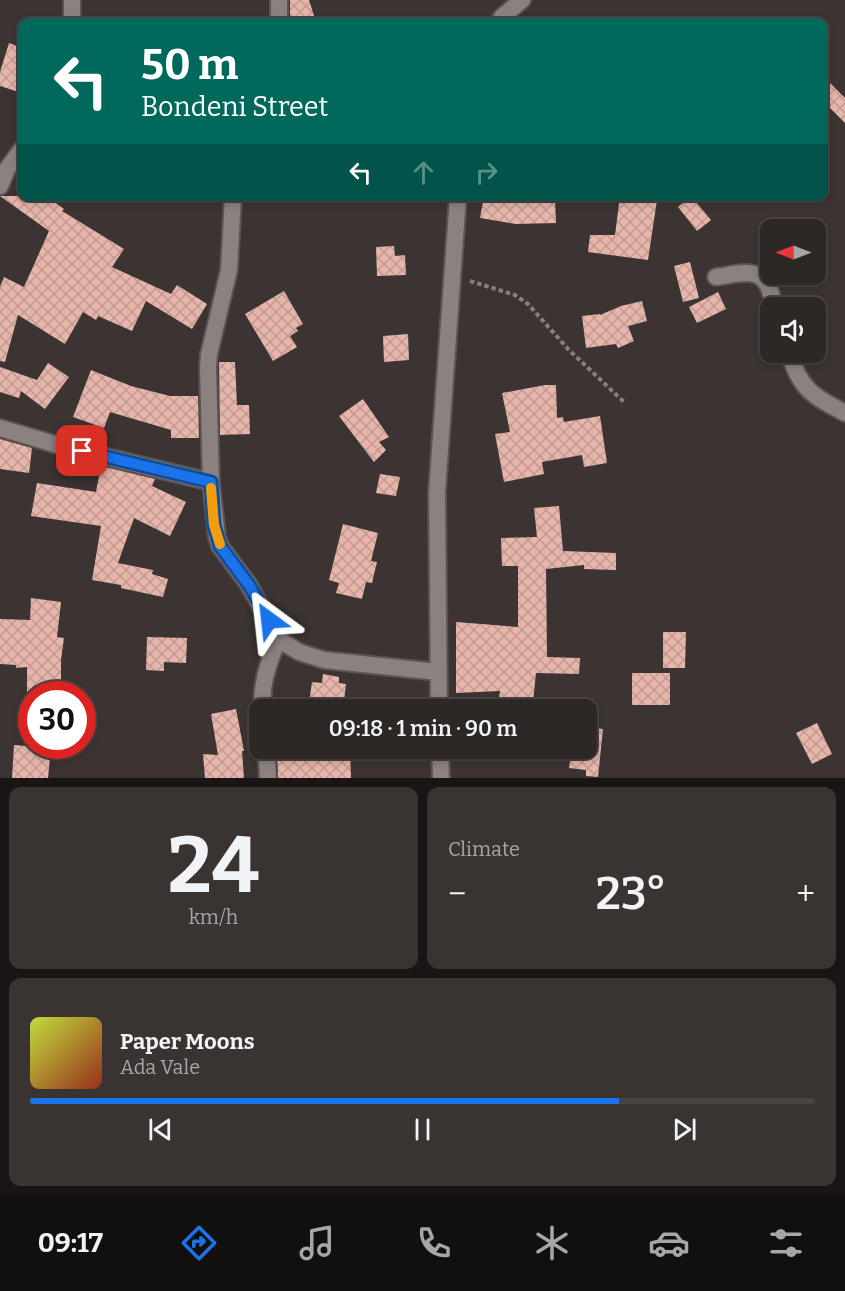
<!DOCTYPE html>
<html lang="en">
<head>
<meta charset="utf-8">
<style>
  :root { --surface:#2d2726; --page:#393332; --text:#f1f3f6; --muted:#a7a5a7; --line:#484443; --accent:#1a73e8 }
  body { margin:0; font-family:Bitter,serif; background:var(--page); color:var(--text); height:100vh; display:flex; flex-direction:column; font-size:22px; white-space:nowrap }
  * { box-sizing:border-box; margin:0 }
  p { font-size:20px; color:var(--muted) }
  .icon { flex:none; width:33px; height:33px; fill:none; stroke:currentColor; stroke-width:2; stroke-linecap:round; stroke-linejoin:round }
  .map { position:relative; height:778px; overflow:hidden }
  .panel { display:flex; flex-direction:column; gap:9px; padding:9px; background:#191515; flex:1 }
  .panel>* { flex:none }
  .top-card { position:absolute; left:18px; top:18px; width:810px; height:183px; border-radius:12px; box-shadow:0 3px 9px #0003,0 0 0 2px var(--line); background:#00695c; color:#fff; overflow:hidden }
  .needle { width:39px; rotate:270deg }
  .buttons { position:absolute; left:760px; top:219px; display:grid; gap:12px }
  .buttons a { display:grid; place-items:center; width:66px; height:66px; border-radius:12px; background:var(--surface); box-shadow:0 3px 9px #0003,0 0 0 2px var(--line); font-size:30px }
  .speed { position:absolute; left:18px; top:681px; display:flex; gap:12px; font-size:30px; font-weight:700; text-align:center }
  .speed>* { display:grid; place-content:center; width:78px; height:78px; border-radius:50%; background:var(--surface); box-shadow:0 3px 9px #0003,0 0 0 2px var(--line); line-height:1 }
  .speed .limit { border:9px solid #d22; background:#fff; color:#111 }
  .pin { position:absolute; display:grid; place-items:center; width:51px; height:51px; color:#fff; margin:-26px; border-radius:12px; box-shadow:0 3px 9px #0006 }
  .me { position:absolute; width:66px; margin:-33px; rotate:330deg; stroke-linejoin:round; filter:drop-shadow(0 0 4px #0008) }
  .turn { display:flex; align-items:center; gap:21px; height:126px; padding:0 24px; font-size:27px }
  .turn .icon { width:78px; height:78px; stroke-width:2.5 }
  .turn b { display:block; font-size:42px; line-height:51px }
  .lanes { display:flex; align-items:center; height:57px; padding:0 24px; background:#0003; justify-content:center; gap:30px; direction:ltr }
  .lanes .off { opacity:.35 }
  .big { font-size:45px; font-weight:600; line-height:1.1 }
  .panel .tile { flex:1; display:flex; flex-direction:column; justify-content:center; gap:9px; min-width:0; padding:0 21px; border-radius:12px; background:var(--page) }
  .panel .dial { align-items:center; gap:0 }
  .dial b { font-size:78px; line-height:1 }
  .song { display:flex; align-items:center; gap:18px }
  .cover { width:72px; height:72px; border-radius:9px; background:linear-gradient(135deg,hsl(70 70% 55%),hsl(10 70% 35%)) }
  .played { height:6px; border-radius:3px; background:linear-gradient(90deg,var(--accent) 75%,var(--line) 75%) }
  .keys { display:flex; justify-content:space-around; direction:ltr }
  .heat { display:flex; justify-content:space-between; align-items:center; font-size:33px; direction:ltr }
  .panel .tiles { flex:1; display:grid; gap:9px; grid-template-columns:1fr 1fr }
  .tile:last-child { grid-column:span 2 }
  .trip { position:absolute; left:249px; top:699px; width:348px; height:60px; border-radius:12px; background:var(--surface); box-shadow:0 3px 9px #0003,0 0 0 2px var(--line); font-weight:600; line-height:60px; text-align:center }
  .dock { display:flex; height:96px; justify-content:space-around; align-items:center; background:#12100f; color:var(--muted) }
  .dock .icon { width:42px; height:42px }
  .dock .on { color:var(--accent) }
  .dock b { font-size:27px; color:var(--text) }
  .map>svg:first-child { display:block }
  .building { fill:url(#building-cross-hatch) }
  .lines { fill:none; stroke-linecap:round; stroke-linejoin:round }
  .street-casing { stroke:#5a5351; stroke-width:20 }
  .path { stroke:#867f7e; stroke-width:4; stroke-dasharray:4.5 3; stroke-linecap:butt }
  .street { stroke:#8a8180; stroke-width:16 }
  .route-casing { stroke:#114b97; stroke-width:15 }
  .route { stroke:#1a73e8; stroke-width:10 }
  .slow { stroke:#f59e0b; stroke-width:10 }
</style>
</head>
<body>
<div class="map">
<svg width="845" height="778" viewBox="0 0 845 778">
  <defs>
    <pattern id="building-cross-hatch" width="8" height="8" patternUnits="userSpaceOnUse" patternTransform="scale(1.5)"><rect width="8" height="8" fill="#e8b5ab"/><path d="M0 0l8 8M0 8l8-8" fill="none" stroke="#c09a92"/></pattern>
  </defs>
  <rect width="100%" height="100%" fill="#3c3433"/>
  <!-- building -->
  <path class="building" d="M290 0H309L316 22H292L290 14Z
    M9 43 22 48V93L0 86V72Z
    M824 77 845 98V123L824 102Z
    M0 196H46L64 209 62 211 124 249 112 267 171 294 177 285 207 304 192 329 146 301 132 331 98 316 96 320 83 312 65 344 18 315 5 362 0 361V287L4 277 24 287 49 231Z
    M484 196H519L518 200 555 199 556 223 516 224 480 218Z
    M620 196 657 200 648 260 588 252 590 235H615Z
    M691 196 711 220 697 231 678 207Z
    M394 246 395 256 405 255 406 275 377 276 376 247Z
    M690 262 699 298 683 302 674 266Z
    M284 291 303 324 296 328 298 331 290 336 297 347 273 361 245 314Z
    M718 292 726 309 697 323 689 307Z
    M642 301 647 321 628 326 634 341 618 348 616 344 586 348 582 316 600 314V315L621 306Z
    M408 334 409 360 384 362 383 336Z
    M219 362H235L237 405H249L250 434 220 435Z
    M48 363 69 377 45 409 21 391 19 398 0 392V367L37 380Z
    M91 370 131 386 170 396H198L199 438H171V430L110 412 104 428 73 417Z
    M545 385H556L557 418 563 417 564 422 600 416 607 463 584 467 582 455 542 462 544 474 504 482 495 434 510 432 502 393Z
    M363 399 389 437 379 442 386 450 374 462 339 416Z
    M0 439 32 448 29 473 0 469Z
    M101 466 155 479 152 486 186 502 170 536 134 518 118 563 153 570 152 574 168 579 163 597 121 588V585L92 580 101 526 31 516 37 483 96 492Z
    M380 474 400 477 396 496 376 493Z
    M559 506 563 551 616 553V570L584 569V565L546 569 547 657 580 658 579 674 536 673 533 702 499 698 500 691 456 693V622L518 627V566H502L501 538 537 537 534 508Z
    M343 524 378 533 371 561 377 562 372 583 366 582 362 599 336 593 339 583 329 580Z
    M31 598 61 602 57 637 64 638 61 660V694H27V667L16 668V665L0 664V619L30 620Z
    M663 632H686L685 668H663Z
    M147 637 187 638 186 663 164 662V671L146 670Z
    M632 673H670V705H632Z
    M323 674 339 677V683L346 684 343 710H308L312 682 322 683Z
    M236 709 244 751H242L244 778H205L203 754 218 755 211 714Z
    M817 723 832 754 812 764 796 733Z
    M586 727 603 729 598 777 586 776V770L569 768 572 748H586Z
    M14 745 51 748 48 778H12Z
    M277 748H350L351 778H278Z"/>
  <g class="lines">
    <defs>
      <path id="street" d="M72 0V22
        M279 0V22
        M499 22 502 17 522 0
        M0 186 7 169 22 149
        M233 196 229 270 209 354 208 368 211 482 217 537 220 546 249 585 278 639 299 652 324 660 438 672
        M716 277C733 275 757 266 767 284 771 290 772 300 775 308
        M789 352C800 390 813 396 845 413
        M0 428 61 446 211 482
        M263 710C260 683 269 663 278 639
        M439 710 437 492 458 196
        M266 748 268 778
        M440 748 441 778"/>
    </defs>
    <!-- street casing -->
    <use href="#street" class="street-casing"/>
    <!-- path -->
    <path class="path" d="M470 281 515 295 528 304 569 350 624 402"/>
    <!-- street -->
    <use href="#street" class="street"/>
  </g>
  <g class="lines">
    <defs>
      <path id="route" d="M82 451 211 482 214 525 220 546 249 585 269 620"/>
    </defs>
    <!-- route casing -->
    <use href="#route" class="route-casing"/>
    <!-- route -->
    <use href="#route" class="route"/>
    <!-- slow -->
    <path class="slow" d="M211 488 214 525 220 544"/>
  </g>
</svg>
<div class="buttons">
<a><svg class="needle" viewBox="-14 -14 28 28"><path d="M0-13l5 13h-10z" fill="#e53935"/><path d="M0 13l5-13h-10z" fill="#a7a5a7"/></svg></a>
<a><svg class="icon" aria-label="sound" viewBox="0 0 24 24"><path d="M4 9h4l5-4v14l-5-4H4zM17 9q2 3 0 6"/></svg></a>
</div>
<div class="speed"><div class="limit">30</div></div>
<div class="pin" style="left:82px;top:451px;background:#d93025"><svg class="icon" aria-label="arrive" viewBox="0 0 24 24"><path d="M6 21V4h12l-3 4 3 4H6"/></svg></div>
<svg class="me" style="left:269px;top:620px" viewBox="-20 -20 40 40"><path d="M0-17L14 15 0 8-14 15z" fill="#1a73e8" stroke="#fff" stroke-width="4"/></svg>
<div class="trip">09:18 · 1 min · 90 m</div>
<div class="top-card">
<div class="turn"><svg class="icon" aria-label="left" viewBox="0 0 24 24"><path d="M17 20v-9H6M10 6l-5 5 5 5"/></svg><div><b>50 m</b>Bondeni Street</div></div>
<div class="lanes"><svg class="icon" aria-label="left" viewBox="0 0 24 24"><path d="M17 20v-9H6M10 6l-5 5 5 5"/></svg><svg class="icon off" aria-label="ahead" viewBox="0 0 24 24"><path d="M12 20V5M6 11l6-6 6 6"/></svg><svg class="icon off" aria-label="right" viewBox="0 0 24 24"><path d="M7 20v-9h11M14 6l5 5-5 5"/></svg></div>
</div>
</div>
<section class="panel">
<div class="tiles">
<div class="tile dial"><b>24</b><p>km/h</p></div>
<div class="tile"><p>Climate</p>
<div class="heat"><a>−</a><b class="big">23°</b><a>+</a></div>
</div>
<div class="tile">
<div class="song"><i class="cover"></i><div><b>Paper Moons</b><p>Ada Vale</p></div></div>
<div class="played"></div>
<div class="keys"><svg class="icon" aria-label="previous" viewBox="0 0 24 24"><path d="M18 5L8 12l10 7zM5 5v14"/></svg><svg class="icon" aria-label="pause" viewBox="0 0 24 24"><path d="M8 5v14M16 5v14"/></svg><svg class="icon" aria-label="next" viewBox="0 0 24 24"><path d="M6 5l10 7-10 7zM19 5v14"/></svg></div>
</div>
</div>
</section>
<nav class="dock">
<b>09:17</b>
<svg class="icon on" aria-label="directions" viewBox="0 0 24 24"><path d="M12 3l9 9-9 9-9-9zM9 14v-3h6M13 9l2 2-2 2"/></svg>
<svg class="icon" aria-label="music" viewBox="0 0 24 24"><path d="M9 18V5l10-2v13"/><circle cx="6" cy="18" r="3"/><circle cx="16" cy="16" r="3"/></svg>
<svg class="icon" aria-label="phone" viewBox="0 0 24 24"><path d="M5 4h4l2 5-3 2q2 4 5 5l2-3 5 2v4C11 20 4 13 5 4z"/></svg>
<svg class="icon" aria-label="climate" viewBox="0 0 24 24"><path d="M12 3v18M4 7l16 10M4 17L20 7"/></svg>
<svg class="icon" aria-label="car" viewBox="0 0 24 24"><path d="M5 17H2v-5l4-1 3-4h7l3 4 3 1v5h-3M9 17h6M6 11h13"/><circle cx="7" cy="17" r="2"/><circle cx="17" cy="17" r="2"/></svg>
<svg class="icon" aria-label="filters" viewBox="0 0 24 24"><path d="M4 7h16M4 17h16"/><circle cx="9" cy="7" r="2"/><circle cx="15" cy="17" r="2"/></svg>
</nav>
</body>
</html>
